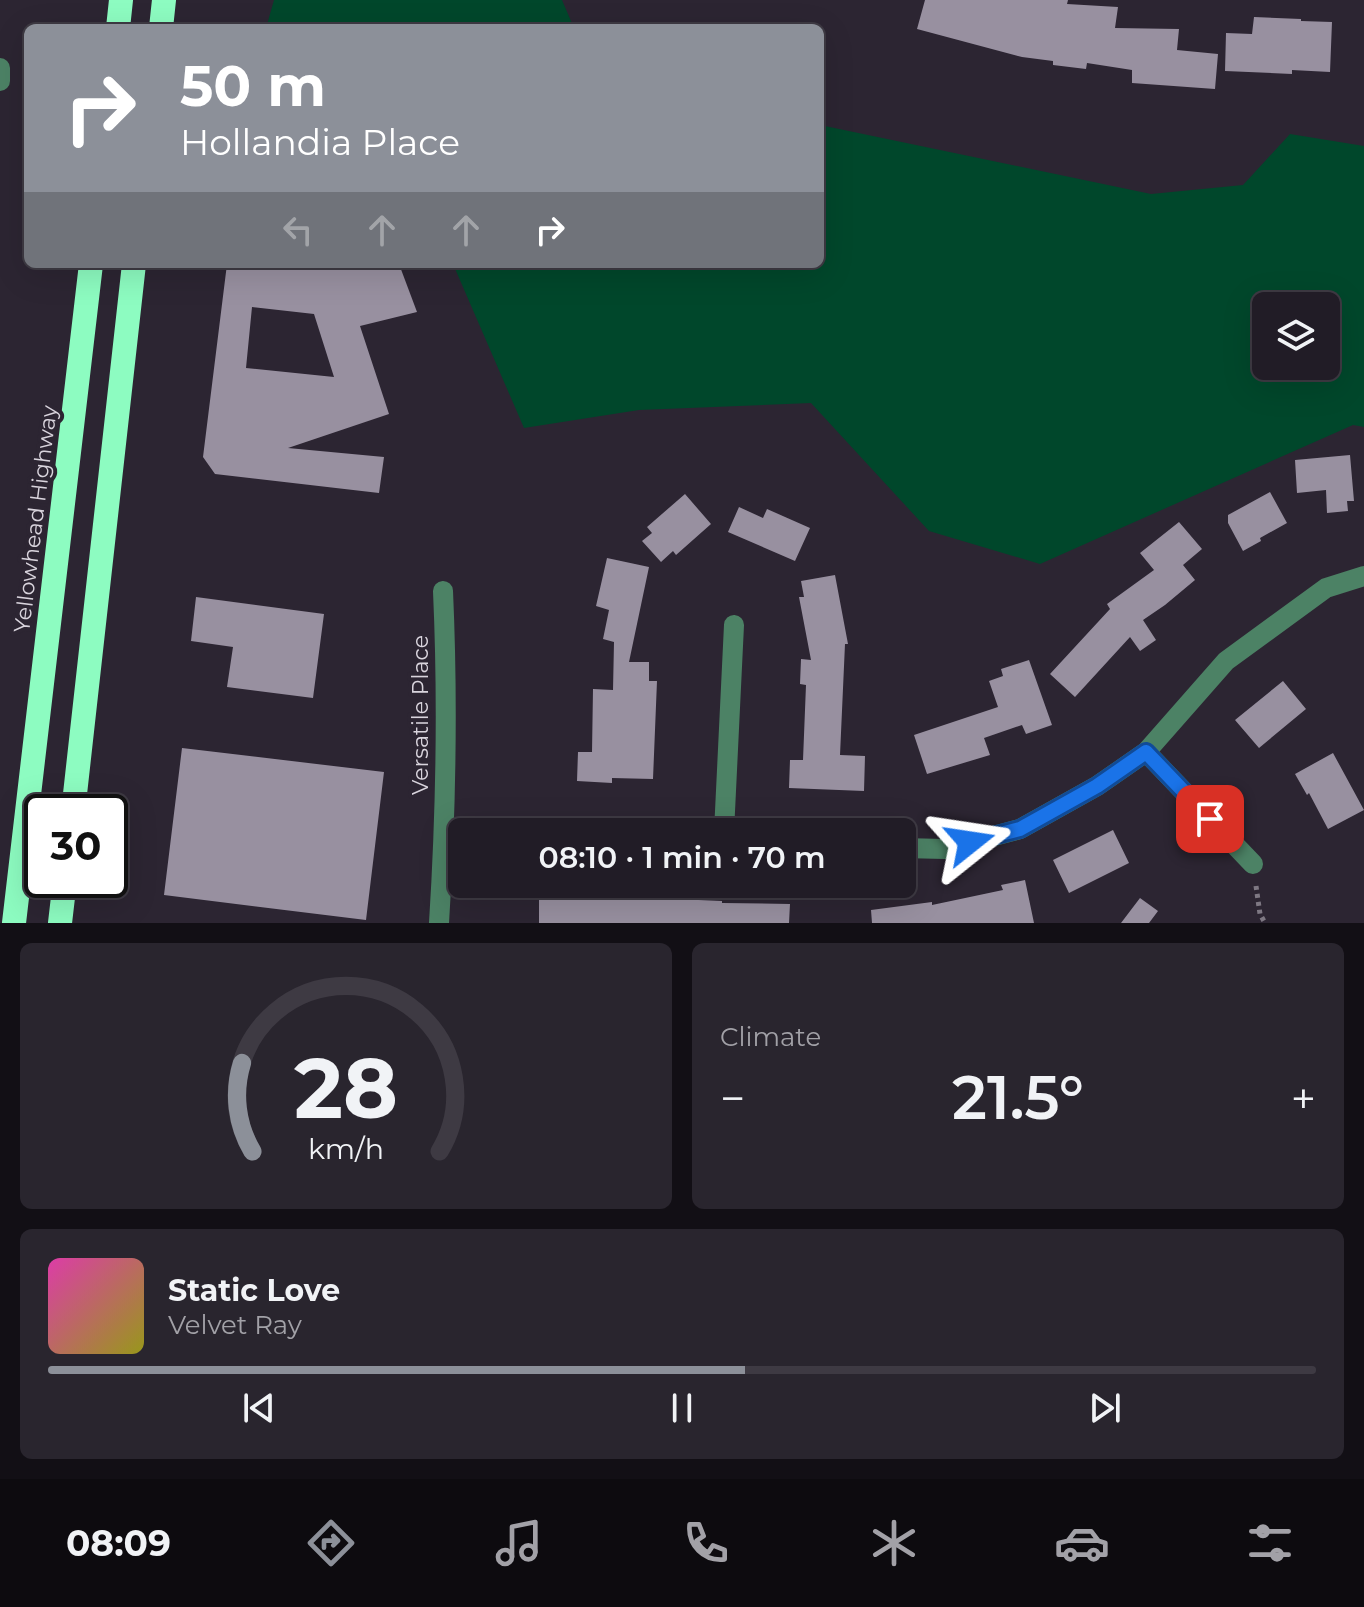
<!DOCTYPE html>
<html lang="en">
<head>
<meta charset="utf-8">
<style>
  :root { --surface:#211c26; --page:#29252e; --text:#f1f3f6; --muted:#a2a1a7; --line:#3e3a43; --accent:#8c9099 }
  body { margin:0; font-family:Montserrat,sans-serif; background:var(--page); color:var(--text); height:100vh; display:flex; flex-direction:column; font-size:30px; white-space:nowrap }
  * { box-sizing:border-box; margin:0 }
  p { font-size:26px; color:var(--muted) }
  .icon { flex:none; width:44px; height:44px; fill:none; stroke:currentColor; stroke-width:2; stroke-linecap:round; stroke-linejoin:round }
  .map { position:relative; height:923px; overflow:hidden }
  .details { display:flex; flex-direction:column; gap:20px; padding:20px; background:#120f15; flex:1 }
  .details>* { flex:none }
  .banner { position:absolute; left:24px; top:24px; width:800px; height:244px; border-radius:12px; box-shadow:0 8px 32px #0002,0 0 0 2px var(--line); background:#8c9099; color:#fff; overflow:hidden }
  .buttons { position:absolute; left:1252px; top:292px; display:grid; gap:16px }
  .buttons a { display:grid; place-items:center; width:88px; height:88px; border-radius:12px; background:var(--surface); box-shadow:0 8px 32px #0002,0 0 0 2px var(--line); font-size:40px }
  .speed { position:absolute; left:24px; top:794px; display:flex; gap:16px; font-size:40px; font-weight:700; text-align:center }
  .speed>* { display:grid; place-content:center; width:104px; height:104px; border-radius:50%; background:var(--surface); box-shadow:0 8px 32px #0002,0 0 0 2px var(--line); line-height:1 }
  .speed .limit { border:4px solid #111; border-radius:12px; background:#fff; color:#111 }
  .pin { position:absolute; display:grid; place-items:center; width:68px; height:68px; color:#fff; margin:-34px; border-radius:16px; box-shadow:0 4px 12px #0006 }
  .me { position:absolute; width:88px; margin:-44px; rotate:75deg; stroke-linejoin:round; filter:drop-shadow(0 0 6px #0008) }
  .turn { display:flex; align-items:center; gap:28px; height:168px; padding:0 24px; font-size:36px }
  .turn .icon { width:104px; height:104px; stroke-width:2.5 }
  .turn b { display:block; font-size:56px; line-height:68px }
  .lanes { display:flex; align-items:center; height:76px; padding:0 24px; background:#0003; justify-content:center; gap:40px; direction:ltr }
  .lanes .off { opacity:.35 }
  .big { font-size:60px; font-weight:600; line-height:1.1 }
  .details .card { flex:1; display:flex; flex-direction:column; justify-content:center; gap:12px; min-width:0; padding:0 28px; border-radius:12px; background:var(--page) }
  .details .dial { align-items:center; gap:0 }
  .dial svg { height:208px; overflow:visible; fill:none; stroke:var(--line); stroke-width:7; stroke-linecap:round; text-anchor:middle }
  .dial text { fill:var(--text); stroke:none }
  .song { display:flex; align-items:center; gap:24px }
  .cover { width:96px; height:96px; border-radius:12px; background:linear-gradient(135deg,hsl(320 70% 55%),hsl(60 70% 35%)) }
  .played { height:8px; border-radius:4px; background:linear-gradient(90deg,var(--accent) 55%,var(--line) 55%) }
  .keys { display:flex; justify-content:space-around; direction:ltr }
  .heat { display:flex; justify-content:space-between; align-items:center; font-size:44px; direction:ltr }
  .details .tiles { flex:1; display:grid; gap:20px; grid-template-columns:1fr 1fr }
  .card:last-child { grid-column:span 2 }
  .trip { position:absolute; left:448px; top:818px; width:468px; height:80px; border-radius:12px; background:var(--surface); box-shadow:0 8px 32px #0002,0 0 0 2px var(--line); font-weight:600; line-height:80px; text-align:center }
  .menu { display:flex; height:128px; justify-content:space-around; align-items:center; background:#0d0b0f; color:var(--muted) }
  .menu .icon { width:56px; height:56px }
  .menu .selected { color:var(--accent) }
  .menu b { font-size:36px; color:var(--text) }
  .map>svg:first-child { display:block }
  .green { fill:#00472b; fill-rule:evenodd }
  .building { fill:#9890a0; fill-rule:evenodd }
  .lines { fill:none; stroke-linecap:round; stroke-linejoin:round }
  .path { stroke:#7e7883; stroke-width:5; stroke-dasharray:4 4; stroke-linecap:butt }
  .minor { stroke:#4c8265; stroke-width:20 }
  .highway { stroke:#8dfcc1; stroke-width:24 }
  .route-casing { stroke:#114b97; stroke-width:20 }
  .route { stroke:#1a73e8; stroke-width:14 }
  .labels { text-anchor:middle; stroke-width:8; stroke-linejoin:round; paint-order:stroke }
  .street-label { font-size:22px; fill:#d9d4dd; stroke:#2c2532 }
</style>
</head>
<body>
<div class="map">
<svg width="1364" height="923" viewBox="0 0 1364 923">
  <rect width="100%" height="100%" fill="#2c2532"/>
  <!-- green -->
  <path class="green" d="M274 0H562L574 28H266Z
    M820 125 1151 194 1243 185 1290 134 1364 146V427L1353 425 1040 564 929 531 811 403 639 410 524 428 453 264H820ZM1266 306H1326V366H1266Z"/>
  <!-- building -->
  <path class="building" d="M925 0H1068L1067 4 1118 7 1115 28 1179 29 1177 50 1218 54 1215 89 1132 83V70L1087 63 1086 69 1053 65V61L1022 57 917 29Z
    M1254 17 1301 19V21L1332 22 1330 72 1292 70V74L1225 71 1226 33 1252 34Z
    M227 264H328L367 268 366 264H399L417 312 360 326 389 414 288 448 384 457 379 493 215 474 203 457ZM252 307 314 314 334 377 246 368Z
    M1350 455 1354 501H1347L1348 511 1327 513 1326 490 1297 493 1295 460Z
    M1270 492 1287 523 1260 538 1261 541 1243 551 1228 523V515Z
    M685 494 711 524 676 555 673 551 661 562 642 541 652 533 647 527Z
    M739 507 763 518 767 509 810 528 795 561 728 532Z
    M1179 522 1202 549 1183 565 1195 580 1165 605 1143 620 1156 640 1140 651 1130 637 1075 697 1050 674 1110 609 1107 604 1154 570 1140 553Z
    M607 558 649 567 629 662H649V681H657L653 779 612 778V783L577 781 578 752H592L593 689 613 690 614 642 603 639 609 610 596 606Z
    M835 575 848 644H845L840 755 865 756 864 791 789 788 790 760H803L806 685 800 684 801 659 811 660 799 597H804L801 581Z
    M196 597 324 614 313 698 227 687 233 647 191 641Z
    M1029 660 1052 725 1026 734 1022 725 984 738 990 755 927 774 914 735 998 707 989 681 1003 676 1001 669Z
    M1283 681 1306 709 1259 748 1235 720Z
    M182 748 384 772 366 920 164 895Z
    M1333 753 1364 810 1328 829 1309 793 1307 795 1295 774Z
    M1113 830 1129 863 1069 893 1053 860Z
    M1025 880 1034 923H872L871 910 932 902V905L1003 890 1001 885Z
    M539 897 675 899 722 901V903L790 904 789 923H539Z
    M1140 898 1158 911 1149 923H1121Z"/>
  <g class="lines">
    <!-- path -->
    <path class="path" d="M1256 886 1260 914 1265 923"/>
    <!-- minor -->
    <path class="minor" d="M0 68V81
      M1146 752 1253 864
      M724 832 734 625
      M902 848 945 849 1020 829 1097 786 1146 752 1226 661 1326 588 1364 576
      M439 923C446 812 448 702 443 591"/>
    <!-- highway -->
    <path class="highway" d="M118 28 121 0
      M161 28 164 0
      M73 812 134 264
      M14 923 91 264
      M60 923 65 880"/>
  </g>
  <g class="lines">
    <defs>
      <path id="route" d="M970 842 1020 829 1097 786 1146 752 1210 819"/>
    </defs>
    <!-- route casing -->
    <use href="#route" class="route-casing"/>
    <!-- route -->
    <use href="#route" class="route"/>
  </g>
  <g class="labels">
    <!-- street labels -->
    <g class="street-label">
      <text transform="translate(35 519) rotate(-83)" y="8">Yellowhead Highway</text>
      <text transform="translate(420 715) rotate(-90)" y="8">Versatile Place</text>
    </g>
  </g>
</svg>
<div class="buttons">
<a><svg class="icon" aria-label="layers" viewBox="0 0 24 24"><path d="M12 4l9 5-9 5-9-5zM3 14l9 5 9-5"/></svg></a>
</div>
<div class="speed"><div class="limit">30</div></div>
<div class="pin" style="left:1210px;top:819px;background:#d93025"><svg class="icon" aria-label="arrive" viewBox="0 0 24 24"><path d="M6 21V4h12l-3 4 3 4H6"/></svg></div>
<svg class="me" style="left:970px;top:842px" viewBox="-20 -20 40 40"><path d="M0-17L14 15 0 8-14 15z" fill="#1a73e8" stroke="#fff" stroke-width="4"/></svg>
<div class="trip">08:10 · 1 min · 70 m</div>
<div class="banner">
<div class="turn"><svg class="icon" aria-label="right" viewBox="0 0 24 24"><path d="M7 20v-9h11M14 6l5 5-5 5"/></svg><div><b>50 m</b>Hollandia Place</div></div>
<div class="lanes"><svg class="icon off" aria-label="left" viewBox="0 0 24 24"><path d="M17 20v-9H6M10 6l-5 5 5 5"/></svg><svg class="icon off" aria-label="ahead" viewBox="0 0 24 24"><path d="M12 20V5M6 11l6-6 6 6"/></svg><svg class="icon off" aria-label="ahead" viewBox="0 0 24 24"><path d="M12 20V5M6 11l6-6 6 6"/></svg><svg class="icon" aria-label="right" viewBox="0 0 24 24"><path d="M7 20v-9h11M14 6l5 5-5 5"/></svg></div>
</div>
</div>
<section class="details">
<div class="tiles">
<div class="card dial"><svg viewBox="0 0 100 80">
<path d="M14 69A42 42 0 1 1 86 69"/>
<path d="M14 69A42 42 0 0 1 10 35" stroke="#8c9099"/>
<text x="50" y="56" font-size="32" font-weight="700">28</text>
<text x="50" y="72" font-size="11">km/h</text>
</svg></div>
<div class="card"><p>Climate</p>
<div class="heat"><a>−</a><b class="big">21.5°</b><a>+</a></div>
</div>
<div class="card">
<div class="song"><i class="cover"></i><div><b>Static Love</b><p>Velvet Ray</p></div></div>
<div class="played"></div>
<div class="keys"><svg class="icon" aria-label="previous" viewBox="0 0 24 24"><path d="M18 5L8 12l10 7zM5 5v14"/></svg><svg class="icon" aria-label="pause" viewBox="0 0 24 24"><path d="M8 5v14M16 5v14"/></svg><svg class="icon" aria-label="next" viewBox="0 0 24 24"><path d="M6 5l10 7-10 7zM19 5v14"/></svg></div>
</div>
</div>
</section>
<nav class="menu">
<b>08:09</b>
<svg class="icon selected" aria-label="directions" viewBox="0 0 24 24"><path d="M12 3l9 9-9 9-9-9zM9 14v-3h6M13 9l2 2-2 2"/></svg>
<svg class="icon" aria-label="music" viewBox="0 0 24 24"><path d="M9 18V5l10-2v13"/><circle cx="6" cy="18" r="3"/><circle cx="16" cy="16" r="3"/></svg>
<svg class="icon" aria-label="phone" viewBox="0 0 24 24"><path d="M5 4h4l2 5-3 2q2 4 5 5l2-3 5 2v4C11 20 4 13 5 4z"/></svg>
<svg class="icon" aria-label="climate" viewBox="0 0 24 24"><path d="M12 3v18M4 7l16 10M4 17L20 7"/></svg>
<svg class="icon" aria-label="car" viewBox="0 0 24 24"><path d="M5 17H2v-5l4-1 3-4h7l3 4 3 1v5h-3M9 17h6M6 11h13"/><circle cx="7" cy="17" r="2"/><circle cx="17" cy="17" r="2"/></svg>
<svg class="icon" aria-label="filters" viewBox="0 0 24 24"><path d="M4 7h16M4 17h16"/><circle cx="9" cy="7" r="2"/><circle cx="15" cy="17" r="2"/></svg>
</nav>
</body>
</html>
